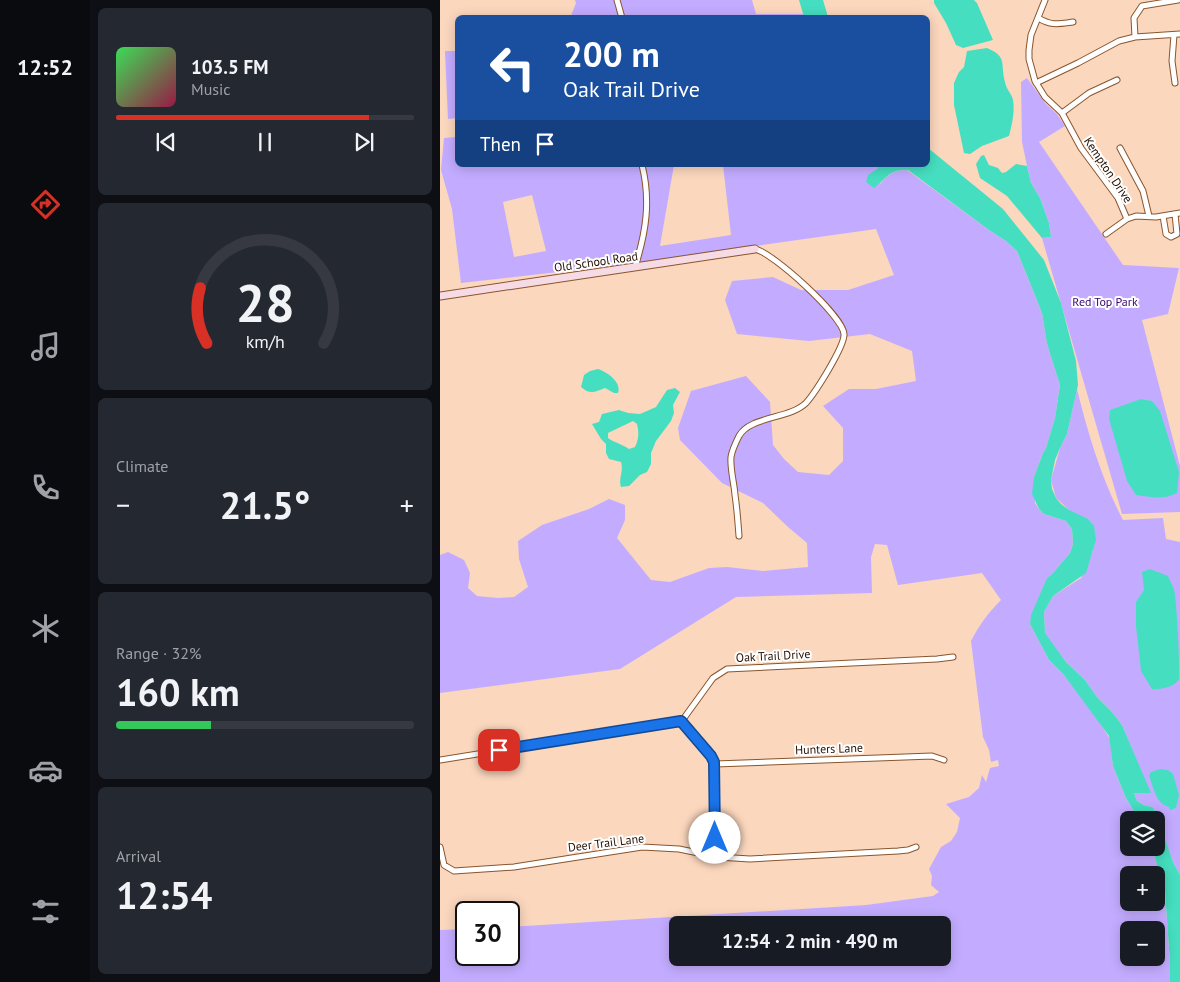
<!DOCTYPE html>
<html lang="en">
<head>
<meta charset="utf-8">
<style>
  :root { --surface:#171b24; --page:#242831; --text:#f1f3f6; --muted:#9ea1a6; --line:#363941; --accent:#d93025 }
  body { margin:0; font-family:"PT Sans",sans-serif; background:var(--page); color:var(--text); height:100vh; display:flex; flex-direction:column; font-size:19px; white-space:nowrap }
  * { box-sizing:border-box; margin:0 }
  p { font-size:16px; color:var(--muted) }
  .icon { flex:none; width:28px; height:28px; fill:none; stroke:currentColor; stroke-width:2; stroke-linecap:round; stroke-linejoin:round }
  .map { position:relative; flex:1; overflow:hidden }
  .details { display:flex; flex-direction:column; gap:8px; padding:8px; background:#0d0f14; width:350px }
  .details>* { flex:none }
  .hud { position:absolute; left:15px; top:15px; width:475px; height:152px; border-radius:8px; box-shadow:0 2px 12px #0003; background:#1a4fa0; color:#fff; overflow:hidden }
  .tools { position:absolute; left:680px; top:811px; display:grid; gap:10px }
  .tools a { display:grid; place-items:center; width:45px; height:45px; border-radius:8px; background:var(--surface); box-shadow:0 2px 12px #0003; font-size:25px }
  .speed { position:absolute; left:15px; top:901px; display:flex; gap:10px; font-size:25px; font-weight:700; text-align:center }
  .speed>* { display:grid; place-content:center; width:65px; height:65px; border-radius:50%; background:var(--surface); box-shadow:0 2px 12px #0003; line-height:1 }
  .speed .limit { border:2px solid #111; border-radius:8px; background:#fff; color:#111 }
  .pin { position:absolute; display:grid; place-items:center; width:42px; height:42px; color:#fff; margin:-21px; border-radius:10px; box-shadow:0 2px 8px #0006 }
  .me { position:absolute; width:55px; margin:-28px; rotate:0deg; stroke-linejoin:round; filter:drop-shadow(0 0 4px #0008) }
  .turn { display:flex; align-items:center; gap:18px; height:105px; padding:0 25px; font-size:22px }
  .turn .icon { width:65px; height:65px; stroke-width:2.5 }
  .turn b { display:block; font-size:35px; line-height:42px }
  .then { display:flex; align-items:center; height:48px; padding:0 25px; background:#0003; gap:10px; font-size:19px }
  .big { font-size:38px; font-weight:700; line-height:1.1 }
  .details .card { flex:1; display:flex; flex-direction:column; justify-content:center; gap:8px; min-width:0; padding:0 18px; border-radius:8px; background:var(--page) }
  .details .dial { align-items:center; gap:0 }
  .dial svg { height:130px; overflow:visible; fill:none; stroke:var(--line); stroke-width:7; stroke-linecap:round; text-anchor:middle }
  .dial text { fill:var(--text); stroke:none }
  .song { display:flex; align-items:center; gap:15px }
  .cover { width:60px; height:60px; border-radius:8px; background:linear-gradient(135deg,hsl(130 70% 55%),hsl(340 70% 35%)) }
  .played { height:5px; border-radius:2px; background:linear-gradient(90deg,var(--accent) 85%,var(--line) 85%) }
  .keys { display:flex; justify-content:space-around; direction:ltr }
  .heat { display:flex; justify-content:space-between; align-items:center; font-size:28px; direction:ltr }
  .charge { height:8px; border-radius:4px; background:linear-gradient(90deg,#34c759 32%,var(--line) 0) }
  .trip { position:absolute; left:229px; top:916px; width:282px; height:50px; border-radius:8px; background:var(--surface); box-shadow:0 2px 12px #0003; font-weight:700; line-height:50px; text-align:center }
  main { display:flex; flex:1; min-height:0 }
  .menu { display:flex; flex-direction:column; width:90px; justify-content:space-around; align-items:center; background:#090b0e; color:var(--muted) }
  .menu .icon { width:35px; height:35px }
  .menu .current { color:var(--accent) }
  .menu b { font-size:22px; color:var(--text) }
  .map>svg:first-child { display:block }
  .green { fill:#c3acff; fill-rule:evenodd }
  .water { fill:#46dec0; fill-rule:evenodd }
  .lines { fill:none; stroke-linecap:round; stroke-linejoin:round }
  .street-casing { stroke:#89552d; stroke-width:7 }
  .secondary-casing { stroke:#89552d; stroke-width:9 }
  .street { stroke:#fff; stroke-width:5 }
  .secondary { stroke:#f6dae4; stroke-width:7 }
  .route-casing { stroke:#114b97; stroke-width:12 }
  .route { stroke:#1a73e8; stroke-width:9 }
  .labels { text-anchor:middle; stroke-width:4; stroke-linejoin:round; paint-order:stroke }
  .street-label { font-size:12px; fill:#240f01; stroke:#fff }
  .park-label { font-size:12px; fill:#390370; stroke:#fff }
</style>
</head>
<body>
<main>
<nav class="menu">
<b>12:52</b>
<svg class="icon current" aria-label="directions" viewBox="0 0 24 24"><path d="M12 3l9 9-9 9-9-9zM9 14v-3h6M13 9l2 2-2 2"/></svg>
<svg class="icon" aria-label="music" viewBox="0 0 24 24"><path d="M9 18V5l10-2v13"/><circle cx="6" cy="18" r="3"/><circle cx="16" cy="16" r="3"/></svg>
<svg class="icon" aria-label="phone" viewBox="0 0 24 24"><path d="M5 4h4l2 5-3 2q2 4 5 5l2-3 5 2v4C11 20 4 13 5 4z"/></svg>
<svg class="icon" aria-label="climate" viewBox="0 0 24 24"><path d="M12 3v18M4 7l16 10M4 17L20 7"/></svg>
<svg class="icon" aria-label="car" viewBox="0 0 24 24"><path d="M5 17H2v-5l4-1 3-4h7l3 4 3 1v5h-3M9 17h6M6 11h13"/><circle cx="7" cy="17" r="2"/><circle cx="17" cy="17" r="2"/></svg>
<svg class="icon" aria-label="filters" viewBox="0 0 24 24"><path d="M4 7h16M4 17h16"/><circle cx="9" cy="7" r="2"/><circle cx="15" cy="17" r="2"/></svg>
</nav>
<section class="details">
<div class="card">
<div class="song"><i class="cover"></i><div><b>103.5 FM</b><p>Music</p></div></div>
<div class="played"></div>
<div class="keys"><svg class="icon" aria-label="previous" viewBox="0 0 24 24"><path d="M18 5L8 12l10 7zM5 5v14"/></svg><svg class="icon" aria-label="pause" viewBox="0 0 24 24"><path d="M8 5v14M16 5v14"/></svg><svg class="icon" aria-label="next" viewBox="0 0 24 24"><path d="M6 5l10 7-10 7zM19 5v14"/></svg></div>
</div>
<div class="card dial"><svg viewBox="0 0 100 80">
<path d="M14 69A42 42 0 1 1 86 69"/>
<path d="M14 69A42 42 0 0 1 10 35" stroke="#d93025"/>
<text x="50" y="56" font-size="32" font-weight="700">28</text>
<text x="50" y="72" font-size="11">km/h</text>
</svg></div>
<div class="card"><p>Climate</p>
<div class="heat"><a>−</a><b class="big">21.5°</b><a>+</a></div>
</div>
<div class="card"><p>Range · 32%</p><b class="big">160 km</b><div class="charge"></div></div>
<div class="card"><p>Arrival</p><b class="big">12:54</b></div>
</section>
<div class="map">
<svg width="740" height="982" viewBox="0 0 740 982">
  <rect width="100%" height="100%" fill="#fbd7be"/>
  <!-- green -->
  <path class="green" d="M135 0H312L316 14H363L364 17 130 18 136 3Z
    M5 51H17V118L8 119Z
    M587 78 606 104 617 114 625 126 599 142 683 265 739 268 728 314 702 320 740 466V512L682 514 602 238 611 237 609 223 600 198 591 183 587 166 582 142 581 82Z
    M17 137 18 165H234L220 246 291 235 283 165H440L437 169 440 184C448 174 454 170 467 170L549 230 566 241 577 251 602 313 607 344 620 385 615 418 606 448 603 453 594 477 595 503 599 509 604 514 626 521 632 529 633 544 630 553 613 573 607 578 590 624 609 660 624 675 653 712 670 739 673 766 685 796 699 820H689V848H712L725 891 730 963V982H0V930L26 929V955H69V927L426 905 493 896 499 892 491 885 492 876 489 869 501 847 511 841 517 832 520 818 506 804 529 797 539 788 542 775 546 782 550 768 559 766 558 760 551 762 549 750 543 737 531 641C539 625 549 612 561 600L542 573 458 585 447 545 435 544 431 557 432 593 296 597 180 669 0 693V555L8 552 24 560 30 573 28 588 37 596 58 598 74 597 88 587 79 559 78 541 102 525 149 509 169 499 185 505V520L177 538 211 580 230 582 269 568 287 567 323 571 368 567 367 543 348 527 323 503 282 483 240 440 238 428 251 391 306 376 330 402 333 445 344 459 358 472 389 475 403 461V428L383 406 409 389H436L476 381 472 351 430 334 369 341 297 334 285 300 292 281 333 277 361 290H408L454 275 436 229 179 265 21 283 12 209 1 170 4 138ZM92 195 106 251 74 257 63 202ZM689 875H716V902H689ZM238 925H502V958H238ZM689 930H716V958H689Z
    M637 389C648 434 662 480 683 520L723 518 726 539 740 542V875L733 862 715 812 712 807 704 805 697 801 694 793H710L682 725 672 712 657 697 645 680 626 662 605 634 604 612 613 596 641 578 653 551 629 510 616 498 611 480 620 448 627 434Z"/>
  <!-- water -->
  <path class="water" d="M359 0H383L388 17H364Z
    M494 0H534L537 3 553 40 523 48 516 45 506 23 494 3Z
    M547 48C568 57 560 63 565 82 566 89 572 94 573 100 575 111 572 125 569 136L542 146 530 154 524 153 514 105V83L519 72 524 67 527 51Z
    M488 148 563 209 604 260 621 303 636 361 638 385 627 434 620 448 615 460 611 480 612 489 616 498 621 504 629 510 648 519 654 526 656 540 646 573 613 596 604 612 605 633 626 662 645 680 657 697 672 712 682 725 711 793H694L697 801 704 805 712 807 716 812 733 862 740 875V982H730V963L725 891 712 848H716V820H699L685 796 673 766 669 736 624 675 609 660 590 624 591 615 607 578 613 573 630 553 633 544 632 529 626 521 604 514 599 509 592 494 594 477 603 453 606 448 615 418 620 385 607 344 602 313 594 293 577 251 566 241 549 230 468 170C449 169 447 178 434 188L426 182 428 175 437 169 440 165H488Z
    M544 155 549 165 558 168 562 173 566 172 576 164 587 166 591 183 600 198 609 223 611 237 602 238 567 196 540 178 536 164 541 156Z
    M158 369C167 372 182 382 178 393H174L165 388C155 392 150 395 141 387L144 375 150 371Z
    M235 388 240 392 233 405 234 413 231 421 216 441 211 453V464L207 472 200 475 189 486 181 487C178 479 184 471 181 462L169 459 166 453V444L161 439 152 424 159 422 162 414 179 410 188 413 200 414 216 407 227 390ZM193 421 197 424C199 432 199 439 195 447L189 449C182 444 175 443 168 438V433Z
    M701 399 712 401 720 411 739 472 737 493C724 500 710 497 696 495L687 481 669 419 670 410Z
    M710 569 728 576C730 581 733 586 734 590 737 601 740 670 739 679 736 687 719 690 712 689L701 671 696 626V602L704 590 702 572Z
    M720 769 728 770 733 774 739 795 736 808 730 810 729 807C715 803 714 788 709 776L711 772Z"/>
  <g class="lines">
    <defs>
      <path id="street" d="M177 0 182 18
        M605 0 591 35 589 50V59L595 81 605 97 622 113 641 148 678 198 687 219
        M598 18C612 26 618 24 633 22
        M734 35 732 61 735 83
        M695 37 694 18 702 6 738 0
        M596 83 638 63 679 41 695 37 740 34
        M622 113 649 93 677 80
        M680 148 703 191 709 216
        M723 216 726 234 731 237 737 234 735 214
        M666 234 687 219 696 216 716 217 740 213
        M195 267C206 232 211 201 202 165
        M299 536C298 522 297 508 295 495 294 482 290 469 291 457 292 450 296 442 299 436 310 416 350 419 366 403 375 393 405 346 404 334 403 316 332 252 315 249
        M241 721 274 762 275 856
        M0 760 235 722 244 718 273 678 287 669 497 659 513 657
        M275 764 492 756 504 760
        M0 847 4 865 14 871 74 867 202 847 239 849 278 857 310 859 458 851 468 850 476 847"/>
      <path id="secondary" d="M0 296 315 249"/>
    </defs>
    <!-- street casing -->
    <use href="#street" class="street-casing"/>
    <!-- secondary casing -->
    <use href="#secondary" class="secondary-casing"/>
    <!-- street -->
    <use href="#street" class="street"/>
    <!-- secondary -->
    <use href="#secondary" class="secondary"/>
  </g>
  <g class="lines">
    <defs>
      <path id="route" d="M59 750 241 721 271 756 274 762 275 838"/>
    </defs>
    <!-- route casing -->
    <use href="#route" class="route-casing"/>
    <!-- route -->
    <use href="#route" class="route"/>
  </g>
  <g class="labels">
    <!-- street labels -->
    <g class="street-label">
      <text transform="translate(668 170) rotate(56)" y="4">Kempton Drive</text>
      <text transform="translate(156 262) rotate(-8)" y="4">Old School Road</text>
      <text transform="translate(333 656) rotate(-3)" y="4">Oak Trail Drive</text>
      <text transform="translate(389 749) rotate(-2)" y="4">Hunters Lane</text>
      <text transform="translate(166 843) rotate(-7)" y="4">Deer Trail Lane</text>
    </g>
    <!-- park labels -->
    <g class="park-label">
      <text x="665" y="306">Red Top Park</text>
    </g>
  </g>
</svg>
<div class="tools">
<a><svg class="icon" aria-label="layers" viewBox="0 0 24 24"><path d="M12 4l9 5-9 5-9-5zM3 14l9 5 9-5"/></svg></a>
<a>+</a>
<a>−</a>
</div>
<div class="speed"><div class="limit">30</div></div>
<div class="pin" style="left:59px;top:750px;background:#d93025"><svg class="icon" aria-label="arrive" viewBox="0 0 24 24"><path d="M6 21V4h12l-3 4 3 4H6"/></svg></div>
<svg class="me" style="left:275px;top:838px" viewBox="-20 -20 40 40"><circle r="19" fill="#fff"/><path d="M0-13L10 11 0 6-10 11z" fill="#1a73e8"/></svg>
<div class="trip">12:54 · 2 min · 490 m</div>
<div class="hud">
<div class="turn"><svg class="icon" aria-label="left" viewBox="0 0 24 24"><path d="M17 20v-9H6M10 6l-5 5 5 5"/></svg><div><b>200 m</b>Oak Trail Drive</div></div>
<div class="then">Then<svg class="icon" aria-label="arrive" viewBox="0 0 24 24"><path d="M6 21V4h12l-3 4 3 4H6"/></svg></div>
</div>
</div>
</main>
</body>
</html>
